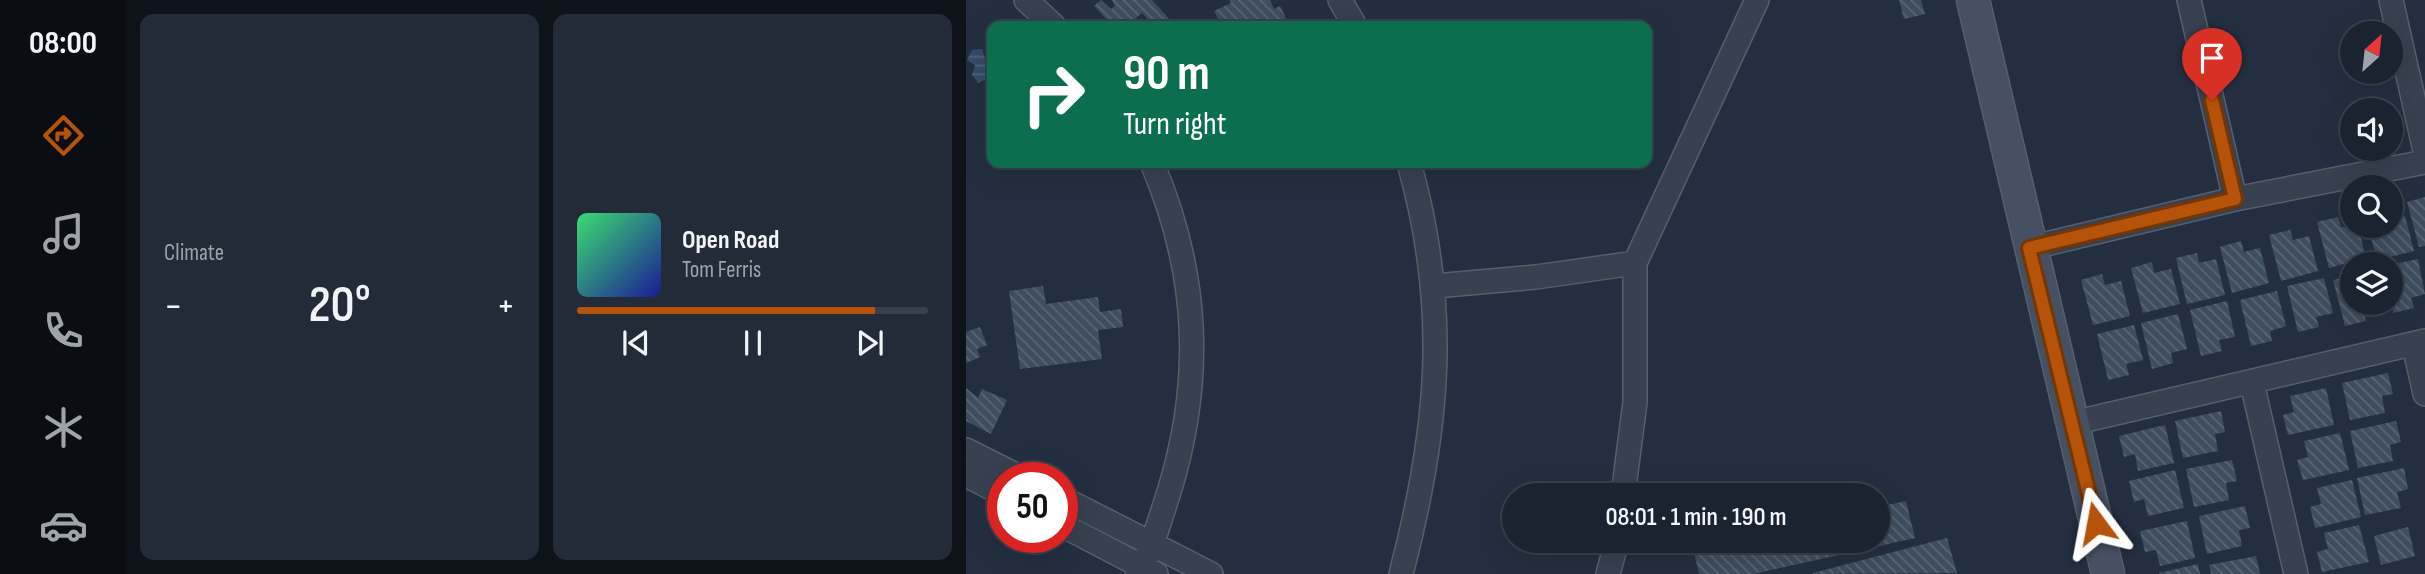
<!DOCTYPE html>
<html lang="en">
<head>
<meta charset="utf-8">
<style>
  :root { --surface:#1a2330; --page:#232b38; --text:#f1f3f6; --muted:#9fa4ab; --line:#38404c; --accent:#b45309 }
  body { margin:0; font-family:"Sofia Sans Condensed",sans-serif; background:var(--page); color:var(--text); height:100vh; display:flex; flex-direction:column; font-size:26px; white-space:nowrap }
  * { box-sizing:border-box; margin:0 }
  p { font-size:23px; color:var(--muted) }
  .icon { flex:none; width:38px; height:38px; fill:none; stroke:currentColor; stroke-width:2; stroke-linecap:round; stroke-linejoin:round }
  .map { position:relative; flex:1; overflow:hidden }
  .details { display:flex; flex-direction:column; gap:14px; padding:14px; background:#0e131a; width:840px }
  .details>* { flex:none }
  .top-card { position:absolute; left:21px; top:21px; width:665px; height:147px; border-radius:14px; box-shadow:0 7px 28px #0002,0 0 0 2px var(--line); background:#0b6e4f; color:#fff; overflow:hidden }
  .needle { width:46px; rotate:27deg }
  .controls { position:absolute; left:1374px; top:21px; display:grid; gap:14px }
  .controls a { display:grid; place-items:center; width:63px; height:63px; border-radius:50%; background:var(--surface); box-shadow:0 7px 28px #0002,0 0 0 2px var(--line); font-size:35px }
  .speed { position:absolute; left:21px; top:462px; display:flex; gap:14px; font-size:35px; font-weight:700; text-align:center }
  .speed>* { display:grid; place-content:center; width:91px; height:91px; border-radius:50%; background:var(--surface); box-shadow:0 7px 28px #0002,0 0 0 2px var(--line); line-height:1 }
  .speed .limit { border:10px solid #d22; background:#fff; color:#111 }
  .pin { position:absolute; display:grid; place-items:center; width:60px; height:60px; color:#fff; margin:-72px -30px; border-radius:50% 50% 50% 0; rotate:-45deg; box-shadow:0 0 7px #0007 }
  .pin .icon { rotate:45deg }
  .me { position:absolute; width:77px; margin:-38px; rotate:347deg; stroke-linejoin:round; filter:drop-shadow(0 0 5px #0008) }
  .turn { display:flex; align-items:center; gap:24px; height:147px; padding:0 21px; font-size:32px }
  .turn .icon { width:91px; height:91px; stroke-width:2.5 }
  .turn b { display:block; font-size:49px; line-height:60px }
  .big { font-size:52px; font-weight:600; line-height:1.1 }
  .details .card { flex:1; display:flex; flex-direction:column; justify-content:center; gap:10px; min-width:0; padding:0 24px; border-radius:14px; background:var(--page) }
  .song { display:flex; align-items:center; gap:21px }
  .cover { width:84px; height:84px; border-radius:10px; background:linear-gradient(135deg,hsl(140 70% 55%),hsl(240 70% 35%)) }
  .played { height:7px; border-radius:4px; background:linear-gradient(90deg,var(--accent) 85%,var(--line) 85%) }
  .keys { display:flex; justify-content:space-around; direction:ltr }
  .heat { display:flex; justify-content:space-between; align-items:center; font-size:38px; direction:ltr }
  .details .tiles { flex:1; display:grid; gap:14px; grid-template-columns:repeat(2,1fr) }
  .trip { position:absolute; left:536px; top:483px; width:388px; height:70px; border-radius:35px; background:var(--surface); box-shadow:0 7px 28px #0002,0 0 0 2px var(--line); font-weight:600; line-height:70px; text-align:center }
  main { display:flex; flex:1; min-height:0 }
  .dock { display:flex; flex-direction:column; width:126px; justify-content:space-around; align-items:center; background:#0a0e13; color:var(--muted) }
  .dock .icon { width:49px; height:49px }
  .dock .selected { color:var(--accent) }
  .dock b { font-size:32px; color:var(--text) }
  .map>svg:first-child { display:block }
  .water { fill:url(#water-rules) }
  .building { fill:url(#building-back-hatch) }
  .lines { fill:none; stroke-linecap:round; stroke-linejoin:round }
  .minor-casing { stroke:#555f6d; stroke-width:26 }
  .secondary-casing { stroke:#555f6d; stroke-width:35 }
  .minor { stroke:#374150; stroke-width:23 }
  .secondary { stroke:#455063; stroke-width:32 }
  .route-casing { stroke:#753606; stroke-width:18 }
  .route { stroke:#b45309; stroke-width:12 }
</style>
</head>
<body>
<main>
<nav class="dock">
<b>08:00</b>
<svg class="icon selected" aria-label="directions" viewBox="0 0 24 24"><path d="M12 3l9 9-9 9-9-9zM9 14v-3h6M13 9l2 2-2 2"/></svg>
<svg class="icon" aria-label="music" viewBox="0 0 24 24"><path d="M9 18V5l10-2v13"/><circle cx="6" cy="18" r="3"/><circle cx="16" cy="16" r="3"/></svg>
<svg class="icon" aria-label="phone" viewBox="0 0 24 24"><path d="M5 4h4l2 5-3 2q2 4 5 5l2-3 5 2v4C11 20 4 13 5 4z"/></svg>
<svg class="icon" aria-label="climate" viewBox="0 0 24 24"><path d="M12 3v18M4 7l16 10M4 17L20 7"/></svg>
<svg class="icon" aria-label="car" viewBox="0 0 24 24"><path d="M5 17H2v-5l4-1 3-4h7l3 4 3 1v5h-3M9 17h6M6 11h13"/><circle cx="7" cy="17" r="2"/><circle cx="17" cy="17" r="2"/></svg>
</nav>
<section class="details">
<div class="tiles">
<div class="card"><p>Climate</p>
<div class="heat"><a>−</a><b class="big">20°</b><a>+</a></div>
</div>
<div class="card">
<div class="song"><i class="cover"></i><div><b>Open Road</b><p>Tom Ferris</p></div></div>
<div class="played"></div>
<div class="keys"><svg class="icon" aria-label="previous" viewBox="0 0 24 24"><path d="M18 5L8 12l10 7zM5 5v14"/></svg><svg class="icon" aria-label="pause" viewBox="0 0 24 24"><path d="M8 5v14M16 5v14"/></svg><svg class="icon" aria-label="next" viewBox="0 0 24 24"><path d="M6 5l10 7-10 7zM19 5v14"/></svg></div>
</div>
</div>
</section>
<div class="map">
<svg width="1459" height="574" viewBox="0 0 1459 574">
  <defs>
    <pattern id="water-rules" width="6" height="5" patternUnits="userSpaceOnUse" patternTransform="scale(1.75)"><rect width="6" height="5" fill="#354b68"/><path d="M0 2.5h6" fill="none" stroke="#50637c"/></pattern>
    <pattern id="building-back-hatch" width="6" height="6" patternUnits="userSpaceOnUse" patternTransform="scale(1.75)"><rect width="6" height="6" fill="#3e4e5f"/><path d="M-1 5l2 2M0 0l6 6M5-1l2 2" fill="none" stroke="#586675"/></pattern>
  </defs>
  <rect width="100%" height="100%" fill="#232f40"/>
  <!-- water -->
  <path class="water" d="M16 49 23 72 19 80 12 83 6 75 9 65 1 60 6 50Z"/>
  <!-- building -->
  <path class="building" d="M135 0 145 9 149 6 146 0H186L205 21 199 26H188L176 13 161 26H147L128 6Z
    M264 0H304L308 9 314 6 323 24 256 26 248 11 265 3Z
    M933 0H955L959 14 938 19Z
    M1459 197V246L1453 247 1441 202Z
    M1439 216 1448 251 1411 260 1402 226H1424V219Z
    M1372 217 1375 227 1392 226 1400 258 1363 268 1351 222Z
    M1324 230 1327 240 1343 236 1352 271 1315 281 1303 235Z
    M1275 241 1278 252 1294 248 1303 283 1266 293 1254 247Z
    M1231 253 1233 263 1250 259 1259 295 1221 304 1210 258Z
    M1452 259 1459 294 1445 298 1448 308 1427 313 1424 265Z
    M1186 262 1188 273 1205 269 1214 304 1177 313 1165 268Z
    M1136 274 1139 285 1155 281 1164 316 1127 325 1115 280Z
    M1386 276V303H1412L1413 307 1397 310 1400 321 1379 326 1367 280Z
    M1358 278 1367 313 1350 317 1353 327 1332 332 1321 286Z
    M77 286 80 304 132 297 134 312 155 309 157 327 132 330 136 359 54 369 43 291Z
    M1311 291 1320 326 1304 331 1306 341 1285 346 1274 300Z
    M1261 301 1269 337 1253 340 1256 351 1235 356 1224 310Z
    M1212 314 1221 349 1205 353 1207 363 1186 369 1175 323Z
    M1168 325 1177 360 1160 364 1163 375 1142 380 1131 334Z
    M14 327 21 345 11 349 14 357 0 363V332Z
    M1422 373 1427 394 1416 396 1419 413 1384 420 1376 383Z
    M0 388 12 398 16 389 41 400 25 434 0 421Z
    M1360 388 1368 425 1322 435 1317 415 1328 412 1324 396Z
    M1255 411 1259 432 1249 434 1252 451 1217 458 1209 421Z
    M1430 421 1435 442 1424 445 1427 461 1392 468 1384 431Z
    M1199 425 1208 463 1172 471 1169 454 1158 457 1153 436Z
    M1374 433 1383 470 1337 480 1331 460 1342 457 1338 441Z
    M1266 460 1271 481 1260 483 1263 500 1228 507 1220 469Z
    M1438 468 1442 489 1431 492 1435 508 1399 515 1391 478Z
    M1209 470 1218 508 1182 516 1178 499 1168 502 1163 481Z
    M1386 480 1395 517 1349 528 1344 507 1355 504 1351 488Z
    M940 501 949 538 787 574H733L727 548 758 541H912V507Z
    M1279 506 1284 528 1273 530 1276 546 1241 554 1233 516Z
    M1221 521 1229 558 1194 566 1190 550 1179 552 1174 531Z
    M1393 525 1403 562 1356 572 1351 552 1362 549 1358 533Z
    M1442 527 1449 556 1415 565 1408 536Z
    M981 538 991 573 847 574V573Z
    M1290 556 1294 574H1245L1243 565Z
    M1232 564 1234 574H1193V573Z"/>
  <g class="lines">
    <defs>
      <path id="minor" d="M60 0 88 26
        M374 0 389 26
        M1223 0 1269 199
        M1425 0 1459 151
        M1063 248 1269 199 1459 162
        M469 286 570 277 669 263
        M1448 345 1459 394
        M1286 383 1330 574
        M1107 423 1459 341
        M0 450 56 478
        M0 475 37 494
        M657 495 669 402V263L791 0
        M96 498 245 574
        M96 525 190 574
        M171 574C186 550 193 522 202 495 238 381 233 273 186 163
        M435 574C473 429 484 308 443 163
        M642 574 651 541"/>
      <path id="secondary" d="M1007 0 1142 574"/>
    </defs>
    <!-- minor casing -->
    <use href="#minor" class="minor-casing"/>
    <!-- secondary casing -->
    <use href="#secondary" class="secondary-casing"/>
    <!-- minor -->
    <use href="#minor" class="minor"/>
    <!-- secondary -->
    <use href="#secondary" class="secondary"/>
  </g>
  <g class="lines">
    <defs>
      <path id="route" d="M1130 523 1063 248 1269 199 1246 100"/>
    </defs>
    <!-- route casing -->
    <use href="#route" class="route-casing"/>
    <!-- route -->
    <use href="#route" class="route"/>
  </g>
</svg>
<div class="controls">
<a><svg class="needle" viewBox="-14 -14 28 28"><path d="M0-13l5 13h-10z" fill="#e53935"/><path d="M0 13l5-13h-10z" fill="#9fa4ab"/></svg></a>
<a><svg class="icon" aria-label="sound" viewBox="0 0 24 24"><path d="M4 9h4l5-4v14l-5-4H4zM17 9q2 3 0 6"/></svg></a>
<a><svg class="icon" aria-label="search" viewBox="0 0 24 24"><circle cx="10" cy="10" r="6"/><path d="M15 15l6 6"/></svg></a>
<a><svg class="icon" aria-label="layers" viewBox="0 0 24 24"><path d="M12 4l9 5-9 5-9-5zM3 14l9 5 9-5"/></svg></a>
</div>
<div class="speed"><div class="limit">50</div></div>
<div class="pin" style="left:1246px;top:100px;background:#d93025"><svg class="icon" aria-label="arrive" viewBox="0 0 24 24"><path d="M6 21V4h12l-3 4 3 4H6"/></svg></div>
<svg class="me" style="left:1130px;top:523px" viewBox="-20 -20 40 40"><path d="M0-17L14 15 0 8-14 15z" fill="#b45309" stroke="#fff" stroke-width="4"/></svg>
<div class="trip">08:01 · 1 min · 190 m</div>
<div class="top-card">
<div class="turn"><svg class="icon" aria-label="right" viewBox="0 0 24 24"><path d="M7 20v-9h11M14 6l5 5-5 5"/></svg><div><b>90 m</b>Turn right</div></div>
</div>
</div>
</main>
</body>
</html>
